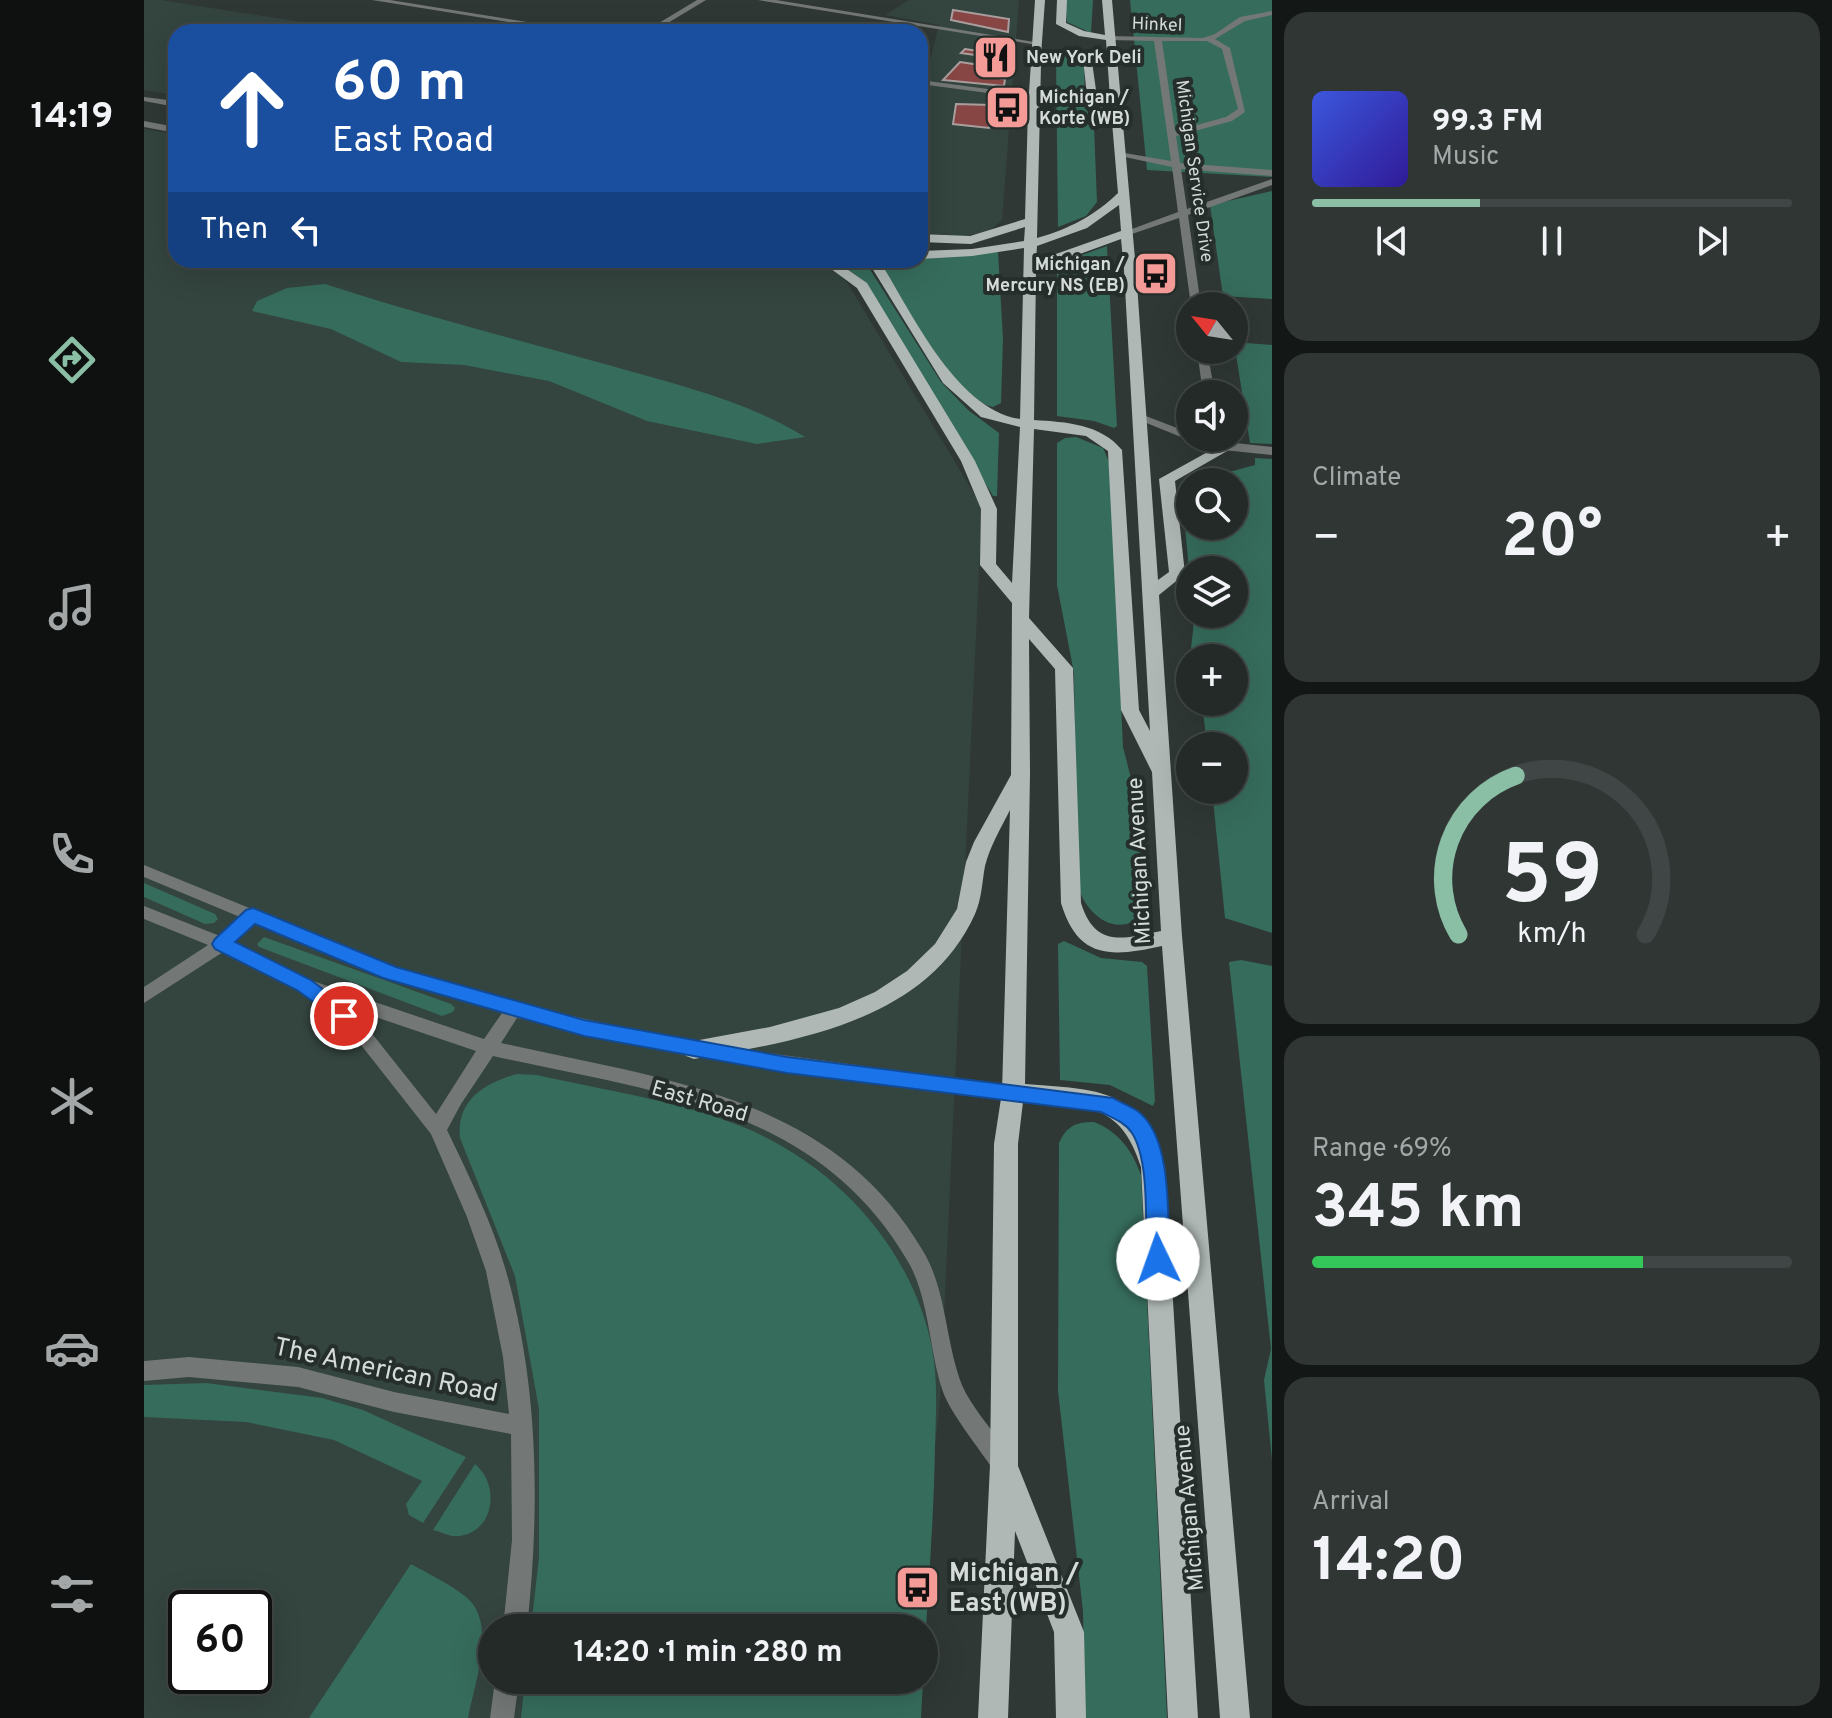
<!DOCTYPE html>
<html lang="en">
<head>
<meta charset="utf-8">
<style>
  :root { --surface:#232a28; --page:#2f3634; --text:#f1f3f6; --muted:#a3a7a8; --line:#404645; --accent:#8abfa5 }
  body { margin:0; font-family:Overpass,sans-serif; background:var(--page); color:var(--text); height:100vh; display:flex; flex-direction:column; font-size:30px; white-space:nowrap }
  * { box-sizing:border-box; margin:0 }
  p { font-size:26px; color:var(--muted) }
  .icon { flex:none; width:44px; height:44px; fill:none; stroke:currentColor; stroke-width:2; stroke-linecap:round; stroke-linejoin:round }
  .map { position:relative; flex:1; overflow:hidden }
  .panel { display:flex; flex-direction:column; gap:12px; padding:12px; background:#131716; width:560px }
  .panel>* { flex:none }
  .hud { position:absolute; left:24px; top:24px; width:760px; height:244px; border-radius:24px; box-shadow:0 8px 32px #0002,0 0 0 2px var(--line); background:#1a4fa0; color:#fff; overflow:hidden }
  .needle { width:52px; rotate:300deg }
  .controls { position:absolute; left:1032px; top:292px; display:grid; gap:16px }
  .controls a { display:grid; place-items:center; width:72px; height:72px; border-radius:50%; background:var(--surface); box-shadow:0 8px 32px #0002,0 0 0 2px var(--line); font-size:40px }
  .speed { position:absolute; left:24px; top:1590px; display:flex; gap:16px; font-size:40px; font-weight:700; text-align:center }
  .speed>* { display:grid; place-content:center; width:104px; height:104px; border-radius:50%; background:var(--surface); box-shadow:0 8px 32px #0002,0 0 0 2px var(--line); line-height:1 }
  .speed .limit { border:4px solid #111; border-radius:12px; background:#fff; color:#111 }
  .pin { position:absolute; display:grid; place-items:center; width:68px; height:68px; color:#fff; margin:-34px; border:4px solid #fff; border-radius:50%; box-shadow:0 2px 8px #0007 }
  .me { position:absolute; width:88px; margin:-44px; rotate:357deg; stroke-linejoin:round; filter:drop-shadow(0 0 6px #0008) }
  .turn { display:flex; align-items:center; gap:28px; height:168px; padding:0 32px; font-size:36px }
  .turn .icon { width:104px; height:104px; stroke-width:2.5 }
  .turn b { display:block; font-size:56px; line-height:68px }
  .then { display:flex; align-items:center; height:76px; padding:0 32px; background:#0003; gap:16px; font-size:30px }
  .big { font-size:60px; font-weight:700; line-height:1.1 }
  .panel .widget { flex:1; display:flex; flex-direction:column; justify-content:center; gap:12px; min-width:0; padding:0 28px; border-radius:24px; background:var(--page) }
  .panel .dial { align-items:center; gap:0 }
  .dial svg { height:208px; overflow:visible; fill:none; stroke:var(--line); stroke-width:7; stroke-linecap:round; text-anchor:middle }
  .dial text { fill:var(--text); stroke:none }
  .song { display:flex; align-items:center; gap:24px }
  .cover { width:96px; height:96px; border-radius:12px; background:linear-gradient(135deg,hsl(230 70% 55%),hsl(250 70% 35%)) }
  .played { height:8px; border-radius:4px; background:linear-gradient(90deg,var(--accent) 35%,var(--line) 35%) }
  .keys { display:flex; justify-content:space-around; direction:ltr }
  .heat { display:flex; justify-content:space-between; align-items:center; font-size:44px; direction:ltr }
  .charge { height:12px; border-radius:6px; background:linear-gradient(90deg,#34c759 69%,var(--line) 0) }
  .trip { position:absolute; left:334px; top:1614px; width:460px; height:80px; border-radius:40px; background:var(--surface); box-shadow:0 8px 32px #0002,0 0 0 2px var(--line); font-weight:700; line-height:80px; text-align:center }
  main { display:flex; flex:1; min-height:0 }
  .menu { display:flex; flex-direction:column; width:144px; justify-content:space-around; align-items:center; background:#0e1110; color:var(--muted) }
  .menu .icon { width:56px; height:56px }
  .menu .active { color:var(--accent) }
  .menu b { font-size:36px; color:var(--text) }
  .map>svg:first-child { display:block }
  .built { fill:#34443f; fill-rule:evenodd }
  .green { fill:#366c5c }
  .building { fill:#874543; stroke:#a99e9d; stroke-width:2 }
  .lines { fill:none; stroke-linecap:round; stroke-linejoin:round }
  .minor { fill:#737776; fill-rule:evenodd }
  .tertiary { fill:#737776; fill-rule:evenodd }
  .primary { fill:#afb8b5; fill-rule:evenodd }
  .route { fill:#1a73e8; stroke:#114b97; stroke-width:2 }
  .labels { text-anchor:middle; stroke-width:8; stroke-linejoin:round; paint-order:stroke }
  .far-street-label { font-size:18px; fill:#d5dbd9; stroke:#252e2b }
  .far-poi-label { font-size:18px; font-weight:bold; fill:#d5dbd9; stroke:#252e2b; text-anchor:start }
  .street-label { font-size:22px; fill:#d5dbd9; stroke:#252e2b }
  .near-street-label { font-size:26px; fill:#d5dbd9; stroke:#252e2b }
  .near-poi-label { font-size:26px; font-weight:bold; fill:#d5dbd9; stroke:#252e2b; text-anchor:start }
</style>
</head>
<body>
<main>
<nav class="menu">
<b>14:19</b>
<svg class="icon active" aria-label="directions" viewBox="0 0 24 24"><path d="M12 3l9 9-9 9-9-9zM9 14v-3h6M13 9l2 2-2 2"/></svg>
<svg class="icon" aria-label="music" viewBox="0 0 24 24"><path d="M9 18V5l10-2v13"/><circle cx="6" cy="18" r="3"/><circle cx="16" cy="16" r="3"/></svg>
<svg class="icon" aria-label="phone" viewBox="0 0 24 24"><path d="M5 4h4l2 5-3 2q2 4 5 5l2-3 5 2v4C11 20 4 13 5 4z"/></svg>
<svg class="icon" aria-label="climate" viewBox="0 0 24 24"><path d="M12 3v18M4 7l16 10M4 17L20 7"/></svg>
<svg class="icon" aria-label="car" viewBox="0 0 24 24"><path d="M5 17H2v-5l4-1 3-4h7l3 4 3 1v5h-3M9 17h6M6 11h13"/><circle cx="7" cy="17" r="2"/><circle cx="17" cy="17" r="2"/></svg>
<svg class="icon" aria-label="filters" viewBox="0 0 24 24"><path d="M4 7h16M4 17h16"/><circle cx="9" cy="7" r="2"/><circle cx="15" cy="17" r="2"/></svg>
</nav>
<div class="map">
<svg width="1128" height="1718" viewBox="0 0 1128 1718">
  <rect width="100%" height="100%" fill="#2f3835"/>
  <!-- built -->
  <path class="built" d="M0 0H17L221 32H32V95L25 94 0 90Z
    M765 0H875L858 220 845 231 821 236 776 233V88H779L795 25 741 15Z
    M0 129 32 135V260H669L692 270 704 284 838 507 796 1400 772 1628H348V1680H767L763 1718H0ZM42 1608H110V1676H42Z"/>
  <!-- green -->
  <path class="green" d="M921 0H949L947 33 923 22Z
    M986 0H1128V177L1003 170Z
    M923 55 940 60 941 106 950 126 953 202 942 216 914 227 912 58Z
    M1128 191V299L1079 296 1066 205Z
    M963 246 973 426 970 428 950 421 913 416V273L927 259Z
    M854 252 859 339 857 403 849 407C811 399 755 295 733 260H776V256Z
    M691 260H720L797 382 824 410 855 433 853 496H849L720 281Z
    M181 284C276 315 372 339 468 366 534 385 603 401 661 437L613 444 503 421 405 381 320 365 257 362 187 329 108 311 113 301 143 288Z
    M1090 342 1128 345V444L1106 443Z
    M932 437 959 448 966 464 979 747 994 806 999 909 997 917C968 938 941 912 933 884L930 673 913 585V443L921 438Z
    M1111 458 1128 459V933L1081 918 1068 790H1090V746H1063L1058 702H1090V658H1047C1046 643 1051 630 1049 614H1090V570H1046V580L1037 485 1046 483V526H1090V482H1048L1111 465Z
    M0 883 71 914 74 919 70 923 61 924 0 897Z
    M120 937 307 1004 311 1008 309 1012 298 1016 115 947 113 944Z
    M920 941 957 958 998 962 1003 966 1011 1101 1009 1106 966 1085 916 1080 914 944Z
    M1097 960 1128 966V1460L1120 1380 1127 1349 1085 962Z
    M373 1074 393 1075C463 1091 538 1101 604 1129 695 1168 769 1251 788 1348 794 1380 792 1413 791 1445 790 1517 784 1590 780 1662V1628H387L395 1557V1409L371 1276 316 1138C312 1100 341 1083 373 1074Z
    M950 1122C975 1132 988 1150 997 1175L1023 1718H941L939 1611 914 1391 915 1143C923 1126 931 1122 950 1122Z
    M62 1383 178 1398 219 1410 322 1457 279 1523 265 1515 262 1504 278 1481 190 1440 102 1422 0 1417V1385Z
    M331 1464C359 1487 348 1539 308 1536 302 1535 295 1531 289 1530Z
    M267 1564C285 1574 306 1584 322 1597 354 1622 330 1685 324 1718H165Z
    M381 1680H779L777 1718H377Z"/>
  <!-- building -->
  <path class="building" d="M809 10 865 19 864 32 807 20Z
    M821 49 847 53 860 54 859 59 817 53Z
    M816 62 863 69 854 78 861 79 860 86 799 80Z
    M812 104 847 105 845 128 809 124Z"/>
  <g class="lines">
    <!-- minor -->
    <path class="minor" d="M228 0H246L446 32H427Z
      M553 0H562L509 32H500Z
      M614 0H632L897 43 893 45Z
      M1128 11V15L1101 21 1071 39 1086 48 1101 112 1088 121 1032 136 1036 163 1128 170V176L1037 169 1043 209 1128 179V185L1044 215 1057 306H1047L1035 218 985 235 977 233 1034 212 1028 167 971 155 975 152 1027 161 1010 41 965 40 961 38 965 36 1059 38 1071 34 1096 17ZM1018 41H1063L1078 49 1094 109 1082 117 1031 131Z
      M776 80 890 95 894 97 890 99 776 84Z
      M1053 350H1063L1071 394H1059Z
      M994 413 1046 433V438L1128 447V455L1079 450 1042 439 990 418V414Z
      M0 865 252 968 369 1003 550 1043 875 1087 878 1092 875 1097 869 1099 550 1057 373 1018 357 1043C516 1079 688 1095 779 1251 803 1291 801 1341 818 1385 826 1405 853 1436 866 1455L869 1463 866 1471 858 1474 850 1471C836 1449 805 1412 798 1389 785 1349 785 1296 763 1260 672 1105 508 1092 349 1056L317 1104 303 1130C325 1176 348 1222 362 1271 395 1386 396 1509 383 1628H359L368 1540 367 1434 250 1412 154 1387 45 1377 0 1381V1361L45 1357 154 1367 250 1392 365 1414 359 1357 342 1271 323 1217 287 1134 210 1036 165 999 163 993 79 952 0 1003V987L64 945 0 919V906L76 936 96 917 0 877ZM110 923 240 978 358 1013 340 1039 166 980 90 943ZM196 1005 332 1051 292 1114 222 1026Z
      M351 1680H375L370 1718H346Z"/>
    <!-- tertiary -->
    <path class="tertiary" d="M0 97 32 101V107L0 101Z
      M0 121 32 127V133L0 127Z"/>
    <!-- primary -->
    <path class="primary" d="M891 0H901L897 55 924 49 947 55 954 104 967 113 962 40 935 36 912 24 913 0H923L922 23 940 31 961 35 958 0H968L992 270 1014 580 1025 572 1015 479 1078 444H1088L1090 447 1031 481 1041 574 1015 595 1038 936 1106 1718H1076L1018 946C968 957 934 960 917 903L911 669 885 639 886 773 881 1084C956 1090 995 1087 1021 1167L1054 1718H1024L997 1167C976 1100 940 1107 879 1102L874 1144V1466L940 1632 942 1718H912L910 1632 871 1531 864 1718H834L846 1465 850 1144 858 1092 866 810C857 828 846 846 841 866 838 882 838 898 831 914 783 1021 653 1041 550 1059L542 1056 539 1050 542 1044 550 1041 626 1027 695 1008 731 992 763 971 791 944 813 909 822 862 830 842 867 775 868 603 836 565 837 509 817 461 713 288 675 260H690L723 283 831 461 853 509 852 564 868 583 876 427 837 417 799 383 723 260H735C767 311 812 410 876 419L880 248 828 256 776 259V251L828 249 880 241 881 227 827 244 776 242V234L826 236 881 219 884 108ZM917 55 939 59 944 105 968 122 974 193C950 216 925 229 893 238L897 64ZM975 205 977 231 892 261 893 246 943 228ZM977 239 980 270 1006 731 995 710 978 450C957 424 922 422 890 420L892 270ZM890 429 942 436 964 451 977 710 1008 772 1017 931C979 939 951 948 937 903L929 668 885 618Z"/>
  </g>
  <!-- route -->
  <path class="route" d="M109 908 252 967 440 1020 643 1057 969 1098C977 1103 989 1107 996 1113 1029 1141 1023 1219 1026 1259L1022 1266 1014 1269 1006 1266 1003 1259C1001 1225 1006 1161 988 1133 981 1122 968 1118 957 1112L643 1073 440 1036 239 978 111 924 91 942 167 980 207 1011 210 1016 207 1022 200 1024 153 990 71 949 68 944 71 939 102 910Z"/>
  <!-- icons -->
  <defs>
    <symbol id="restaurant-square" viewBox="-11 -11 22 22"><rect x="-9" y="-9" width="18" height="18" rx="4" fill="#f59b97" stroke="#252e2b"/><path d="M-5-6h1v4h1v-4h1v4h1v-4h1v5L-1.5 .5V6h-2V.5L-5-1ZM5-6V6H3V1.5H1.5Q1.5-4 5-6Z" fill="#111"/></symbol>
    <symbol id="bus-square" viewBox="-11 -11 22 22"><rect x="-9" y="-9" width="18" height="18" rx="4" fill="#f59b97" stroke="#252e2b"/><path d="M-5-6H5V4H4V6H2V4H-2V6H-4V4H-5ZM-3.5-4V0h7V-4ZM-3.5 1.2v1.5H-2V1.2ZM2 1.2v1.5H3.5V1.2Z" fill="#111"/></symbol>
  </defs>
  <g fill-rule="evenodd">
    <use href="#restaurant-square" x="826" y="32" width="51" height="51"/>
    <use href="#bus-square" x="838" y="82" width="51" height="51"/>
    <use href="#bus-square" x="986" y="248" width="51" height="51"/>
    <use href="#bus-square" x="748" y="1562" width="51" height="51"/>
  </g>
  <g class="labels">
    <!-- far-street labels -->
    <g class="far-street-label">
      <text transform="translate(1013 24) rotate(2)" y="6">Hinkel</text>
      <text transform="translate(1051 171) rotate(82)" y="6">Michigan Service Drive</text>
    </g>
    <!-- far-poi labels -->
    <g class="far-poi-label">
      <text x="882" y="63">New York Deli</text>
      <text x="895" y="103">Michigan /<tspan x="895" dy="21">Korte (WB)</tspan></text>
      <text x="981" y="270" text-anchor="end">Michigan /<tspan x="981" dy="21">Mercury NS (EB)</tspan></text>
    </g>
    <!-- street labels -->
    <g class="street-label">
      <text transform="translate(994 861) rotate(-93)" y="8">Michigan Avenue</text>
      <text transform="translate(556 1100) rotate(16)" y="8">East Road</text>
      <text transform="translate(1044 1508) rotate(-95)" y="8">Michigan Avenue</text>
    </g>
    <!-- near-street labels -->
    <g class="near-street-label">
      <text transform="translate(242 1369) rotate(12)" y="9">The American Road</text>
    </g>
    <!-- near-poi labels -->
    <g class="near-poi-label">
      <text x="805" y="1581">Michigan /<tspan x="805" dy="30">East (WB)</tspan></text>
    </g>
  </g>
</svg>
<div class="controls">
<a><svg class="needle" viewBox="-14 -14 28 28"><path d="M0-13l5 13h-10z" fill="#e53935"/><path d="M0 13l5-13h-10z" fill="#a3a7a8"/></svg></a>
<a><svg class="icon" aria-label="sound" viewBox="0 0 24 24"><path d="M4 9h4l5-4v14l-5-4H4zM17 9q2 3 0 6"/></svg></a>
<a><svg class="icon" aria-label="search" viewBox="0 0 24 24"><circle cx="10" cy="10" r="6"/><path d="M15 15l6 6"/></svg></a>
<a><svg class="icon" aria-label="layers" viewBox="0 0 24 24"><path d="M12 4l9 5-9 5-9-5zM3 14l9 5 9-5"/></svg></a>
<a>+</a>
<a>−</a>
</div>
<div class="speed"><div class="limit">60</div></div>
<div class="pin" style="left:200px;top:1016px;background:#d93025"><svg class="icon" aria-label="arrive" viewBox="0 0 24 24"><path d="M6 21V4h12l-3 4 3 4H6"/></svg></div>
<svg class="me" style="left:1014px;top:1259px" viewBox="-20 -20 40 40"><circle r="19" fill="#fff"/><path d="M0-13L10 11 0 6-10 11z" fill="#1a73e8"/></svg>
<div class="trip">14:20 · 1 min · 280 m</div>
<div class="hud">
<div class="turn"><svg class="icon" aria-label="ahead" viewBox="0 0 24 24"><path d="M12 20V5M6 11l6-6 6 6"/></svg><div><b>60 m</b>East Road</div></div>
<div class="then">Then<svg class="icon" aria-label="left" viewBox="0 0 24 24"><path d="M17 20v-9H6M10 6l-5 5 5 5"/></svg></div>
</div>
</div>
<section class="panel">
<div class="widget">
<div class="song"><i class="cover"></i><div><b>99.3 FM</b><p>Music</p></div></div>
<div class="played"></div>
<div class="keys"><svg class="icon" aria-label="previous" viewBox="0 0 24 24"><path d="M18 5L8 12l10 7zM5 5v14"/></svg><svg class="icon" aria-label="pause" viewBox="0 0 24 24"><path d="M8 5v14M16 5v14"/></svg><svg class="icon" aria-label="next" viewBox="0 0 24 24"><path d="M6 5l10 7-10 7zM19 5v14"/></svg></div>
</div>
<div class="widget"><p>Climate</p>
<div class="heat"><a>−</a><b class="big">20°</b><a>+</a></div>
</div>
<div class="widget dial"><svg viewBox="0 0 100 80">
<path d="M14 69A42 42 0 1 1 86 69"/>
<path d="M14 69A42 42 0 0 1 36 8" stroke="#8abfa5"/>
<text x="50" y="56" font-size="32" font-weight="700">59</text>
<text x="50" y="72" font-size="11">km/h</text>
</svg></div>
<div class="widget"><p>Range · 69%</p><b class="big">345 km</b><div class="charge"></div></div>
<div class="widget"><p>Arrival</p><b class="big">14:20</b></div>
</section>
</main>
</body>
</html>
